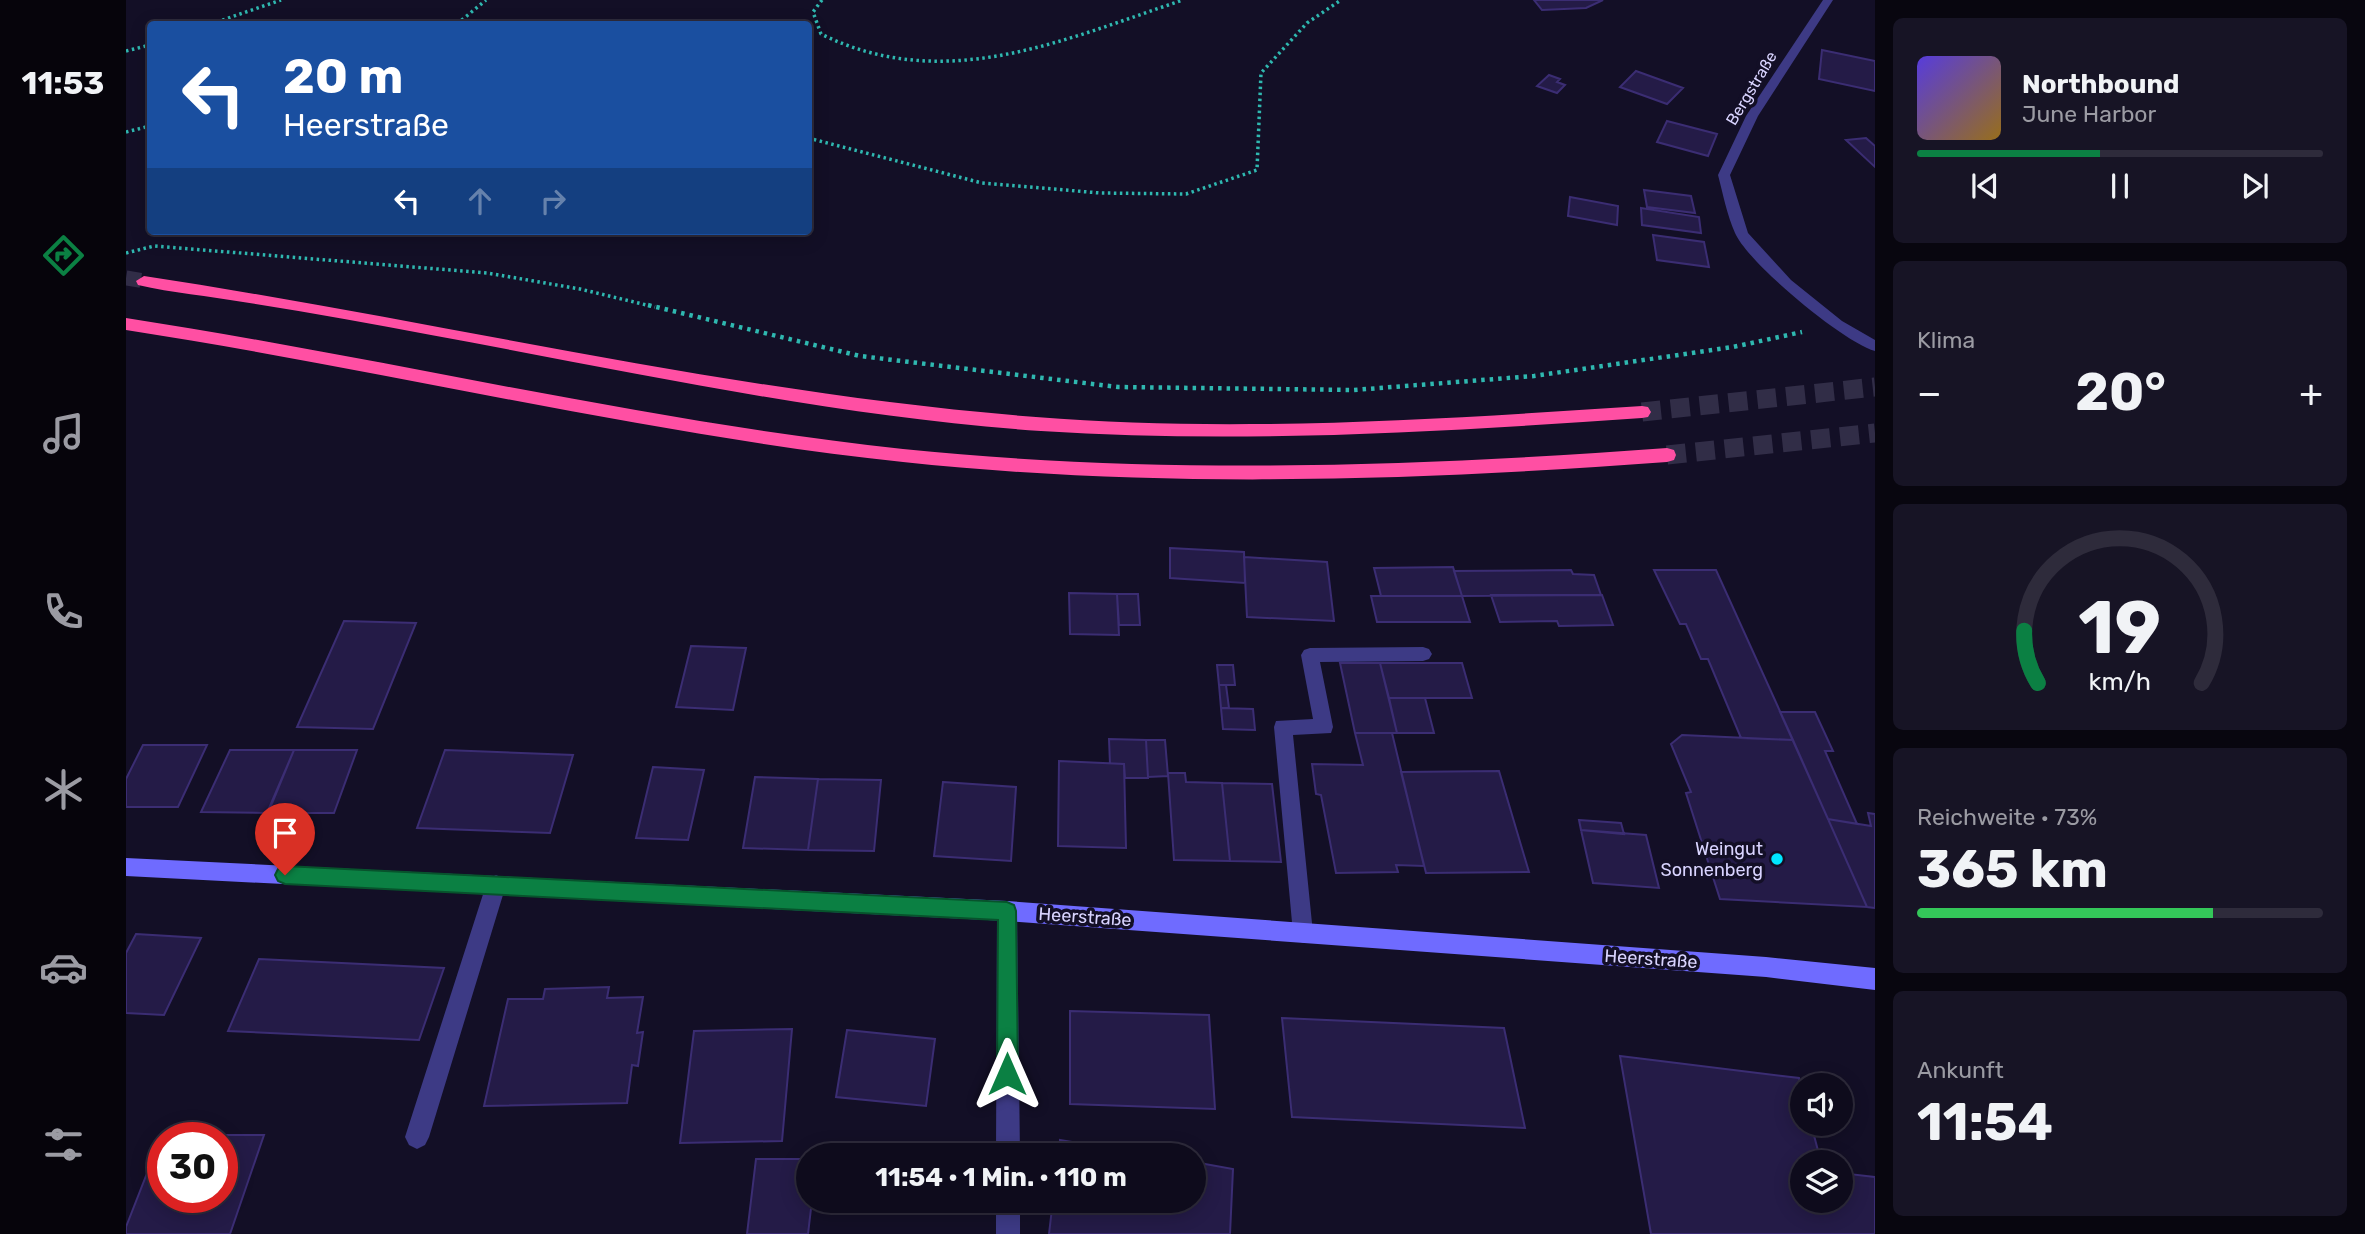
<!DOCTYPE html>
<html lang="de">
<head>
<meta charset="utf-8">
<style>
  :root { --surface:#0e0b1c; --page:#171425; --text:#f1f3f6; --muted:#9b9ba3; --line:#2e2b3b; --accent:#0b8043 }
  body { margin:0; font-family:Rubik,sans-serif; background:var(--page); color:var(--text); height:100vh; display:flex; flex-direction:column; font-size:26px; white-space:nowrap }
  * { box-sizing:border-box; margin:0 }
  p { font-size:23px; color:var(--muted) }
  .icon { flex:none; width:38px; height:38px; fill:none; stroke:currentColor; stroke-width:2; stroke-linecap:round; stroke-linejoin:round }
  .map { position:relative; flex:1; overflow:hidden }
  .panel { display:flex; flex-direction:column; gap:18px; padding:18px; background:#08060f; width:490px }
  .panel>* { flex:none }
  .banner { position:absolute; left:21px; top:21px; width:665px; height:214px; border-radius:7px; box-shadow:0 4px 18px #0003,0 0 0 2px var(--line); background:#1a4fa0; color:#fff; overflow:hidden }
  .buttons { position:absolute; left:1664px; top:1073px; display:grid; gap:14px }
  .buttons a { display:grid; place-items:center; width:63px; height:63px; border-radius:50%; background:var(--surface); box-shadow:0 4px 18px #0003,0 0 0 2px var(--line); font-size:35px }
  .speed { position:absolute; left:21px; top:1122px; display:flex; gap:14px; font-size:35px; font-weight:700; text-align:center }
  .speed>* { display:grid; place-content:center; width:91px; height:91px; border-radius:50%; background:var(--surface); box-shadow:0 4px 18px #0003,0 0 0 2px var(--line); line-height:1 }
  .speed .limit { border:10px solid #d22; background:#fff; color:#111 }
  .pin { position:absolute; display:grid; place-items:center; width:60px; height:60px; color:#fff; margin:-72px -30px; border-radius:50% 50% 50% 0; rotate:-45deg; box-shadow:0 0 7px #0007 }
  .pin .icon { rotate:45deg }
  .me { position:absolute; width:77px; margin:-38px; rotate:0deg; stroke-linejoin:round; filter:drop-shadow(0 0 5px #0008) }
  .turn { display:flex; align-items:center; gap:24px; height:147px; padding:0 21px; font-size:32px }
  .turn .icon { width:91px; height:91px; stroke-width:2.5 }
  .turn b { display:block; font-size:49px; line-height:60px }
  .lanes { display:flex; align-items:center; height:66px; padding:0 21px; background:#0003; justify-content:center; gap:35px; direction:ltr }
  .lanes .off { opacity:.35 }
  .big { font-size:52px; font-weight:700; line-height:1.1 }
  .panel .widget { flex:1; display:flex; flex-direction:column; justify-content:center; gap:10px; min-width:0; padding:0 24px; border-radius:10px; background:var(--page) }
  .panel .dial { align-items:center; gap:0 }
  .dial svg { height:182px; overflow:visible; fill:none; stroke:var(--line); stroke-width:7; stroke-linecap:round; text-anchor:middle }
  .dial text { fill:var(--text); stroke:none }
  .song { display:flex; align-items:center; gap:21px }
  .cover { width:84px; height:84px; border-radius:10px; background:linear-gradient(135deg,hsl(250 70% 55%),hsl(40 70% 35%)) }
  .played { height:7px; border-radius:4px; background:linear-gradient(90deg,var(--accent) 45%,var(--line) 45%) }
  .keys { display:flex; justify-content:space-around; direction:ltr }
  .heat { display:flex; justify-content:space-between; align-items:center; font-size:38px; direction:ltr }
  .charge { height:10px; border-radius:5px; background:linear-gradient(90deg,#34c759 73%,var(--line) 0) }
  .trip { position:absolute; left:670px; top:1143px; width:410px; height:70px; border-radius:35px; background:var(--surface); box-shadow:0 4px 18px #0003,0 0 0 2px var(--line); font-weight:700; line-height:70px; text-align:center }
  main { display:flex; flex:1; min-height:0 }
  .dock { display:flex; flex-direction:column; width:126px; justify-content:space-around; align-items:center; background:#06040b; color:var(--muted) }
  .dock .icon { width:49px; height:49px }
  .dock .selected { color:var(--accent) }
  .dock b { font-size:32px; color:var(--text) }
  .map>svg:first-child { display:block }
  .building { fill:#241b47; stroke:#3b2d73; stroke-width:2; fill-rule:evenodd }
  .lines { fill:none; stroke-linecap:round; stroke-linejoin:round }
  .highway-tunnel-far1 { stroke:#312d47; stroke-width:15; stroke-dasharray:15 7; stroke-linecap:butt }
  .highway-tunnel { stroke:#312d47; stroke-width:19; stroke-dasharray:19 10; stroke-linecap:butt }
  .path-far1 { stroke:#2fb8b0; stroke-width:3.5; stroke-dasharray:2.5 3.5; stroke-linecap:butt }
  .path { stroke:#2fb8b0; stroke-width:4.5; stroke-dasharray:3.5 5; stroke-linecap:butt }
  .lane { fill:#3d3a85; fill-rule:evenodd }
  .street { fill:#3d3a85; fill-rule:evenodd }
  .secondary { fill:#6f6bff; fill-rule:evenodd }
  .highway { fill:#ff4fa3; fill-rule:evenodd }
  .route { fill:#0b8043; stroke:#07532c; stroke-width:2 }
  .poi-dot { fill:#00e5ff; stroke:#130f26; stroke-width:2.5 }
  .labels { text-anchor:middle; stroke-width:7; stroke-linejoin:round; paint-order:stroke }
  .far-street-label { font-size:16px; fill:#d9d4ff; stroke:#130f26 }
  .poi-label { font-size:18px; fill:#d9d4ff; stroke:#130f26; text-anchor:end }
  .street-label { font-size:18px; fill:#d9d4ff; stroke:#130f26 }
</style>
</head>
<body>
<main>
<nav class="dock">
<b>11:53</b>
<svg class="icon selected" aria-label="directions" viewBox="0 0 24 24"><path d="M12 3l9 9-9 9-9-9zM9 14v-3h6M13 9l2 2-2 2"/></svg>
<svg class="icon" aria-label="music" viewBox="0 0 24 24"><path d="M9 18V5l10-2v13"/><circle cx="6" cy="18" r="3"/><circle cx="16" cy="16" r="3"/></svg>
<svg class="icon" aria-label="phone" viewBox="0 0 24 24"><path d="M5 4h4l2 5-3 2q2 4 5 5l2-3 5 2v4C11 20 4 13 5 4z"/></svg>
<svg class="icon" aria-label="climate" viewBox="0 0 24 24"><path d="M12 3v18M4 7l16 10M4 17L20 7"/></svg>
<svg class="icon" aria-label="car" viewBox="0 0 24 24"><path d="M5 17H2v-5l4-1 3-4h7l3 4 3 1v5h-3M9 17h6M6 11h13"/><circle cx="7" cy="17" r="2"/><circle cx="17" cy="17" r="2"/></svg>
<svg class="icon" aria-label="filters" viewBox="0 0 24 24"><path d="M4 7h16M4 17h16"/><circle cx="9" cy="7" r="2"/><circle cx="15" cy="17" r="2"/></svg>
</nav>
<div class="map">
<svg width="1749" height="1234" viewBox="0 0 1749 1234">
  <rect width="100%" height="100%" fill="#130f26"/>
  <!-- building -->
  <path class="building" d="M1408 0H1477L1460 8 1416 10Z
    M1696 50 1749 61V91L1693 79Z
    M1510 71 1557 88 1541 104 1494 87Z
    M1423 75 1434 79 1431 82 1439 85 1431 93 1411 86Z
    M1541 121 1591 134 1582 156 1531 142Z
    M1740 138 1749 146V167L1720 140Z
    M1518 190 1565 196 1569 213 1521 207Z
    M1444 197 1492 206 1491 225 1442 216Z
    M1515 208 1573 217 1575 233 1516 225Z
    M1527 235 1578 242 1583 267 1531 260Z
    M1044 548 1118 552 1119 583 1044 578Z
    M1118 557 1201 562 1208 621 1121 617Z
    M1327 567 1336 596H1255L1248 568Z
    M1445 570 1447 574 1468 575 1475 595 1336 596 1328 571Z
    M1528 570H1590L1667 740 1615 738 1582 659H1575L1560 624H1554Z
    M943 593 991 594 993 635 944 634Z
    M991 594H1012L1014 625H993Z
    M1365 595H1476L1487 625 1433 626 1431 621 1374 622Z
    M1245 596H1336L1344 622H1251Z
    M218 621 290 623 247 729 171 727Z
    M565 646 620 648 607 710 550 707Z
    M1214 663H1254L1271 733H1229Z
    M1254 663H1336L1346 698H1263Z
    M1091 665H1107L1109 685H1093Z
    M1093 685H1100L1103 708H1095Z
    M1263 698H1299L1308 733H1271Z
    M1095 708 1127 709 1129 730 1097 729Z
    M1654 712H1689L1707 751H1699L1731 824 1702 819Z
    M1229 733H1266L1298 866 1270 865 1272 872 1210 873 1195 795 1190 794 1186 764 1237 765Z
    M1556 735 1667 740 1741 907 1594 899 1560 793 1565 792 1545 744Z
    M983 739 1020 740 1022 778H999L998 764H984Z
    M1020 740H1039L1042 776 1022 777Z
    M17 745H81L52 807H0V779Z
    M104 750H168L141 813 75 812Z
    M168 750H231L208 813H142Z
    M319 750 447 755 424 833 291 828Z
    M933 761 998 764 1000 848 932 846Z
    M527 767 578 770 562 840 510 838Z
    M1373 771 1403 872 1300 873 1275 772Z
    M1042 773H1059L1060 782 1096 783 1104 861 1048 860Z
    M629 777 692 779 682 850 617 848Z
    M692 779 755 780 748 851 682 850Z
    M817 782 890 787 885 861 808 856Z
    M1096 783 1146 784 1155 862 1104 861Z
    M1742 813 1749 814V908L1741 907 1702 819 1745 826Z
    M1453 820 1495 823 1498 834 1455 830Z
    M1455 830 1520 835 1533 888 1467 883Z
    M10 934 75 938 38 1015 0 1013V953Z
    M133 959 318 968 293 1040 102 1031Z
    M483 987 481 998 517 997 511 1033 517 1032 512 1066 506 1065 501 1103 358 1106 382 999H417L419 989Z
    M944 1011 1083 1015 1089 1109 944 1104Z
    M1156 1018 1378 1028 1399 1128 1166 1117Z
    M666 1029 656 1141 554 1143 568 1031Z
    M721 1030 809 1039 800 1106 710 1097Z
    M1494 1056 1673 1078 1676 1090V1124H1685L1695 1162H1676V1200H1715V1173L1749 1177V1234H1525Z
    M36 1135H138L104 1234H0V1227ZM37 1138H96V1197H37Z
    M934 1140 1024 1155H933Z
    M630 1159H682V1200H686L682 1234H621Z
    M1068 1162 1107 1169 1104 1234H923L927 1200H1068Z"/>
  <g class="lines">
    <!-- highway-tunnel-far1 -->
    <path class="highway-tunnel-far1" d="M0 278 18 281"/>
    <!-- highway-tunnel -->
    <path class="highway-tunnel" d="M1516 412 1749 387
      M1541 455 1749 433"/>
    <!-- path-far1 -->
    <path class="path-far1" d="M696 0 687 12 695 34C818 95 937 40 1057 0
      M85 24 155 0
      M331 24 360 0
      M0 51 24 45
      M0 132 24 126
      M682 138 856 183 974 193 1060 194 1131 170 1135 73 1181 23 1215 0
      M0 253 28 246 361 273 454 289 529 307"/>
    <!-- path -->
    <path class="path" d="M522 305 734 356 992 387 1228 390 1408 376 1607 347 1676 332"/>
    <!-- lane -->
    <path class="lane" d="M1297 647 1303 649 1306 654 1303 659 1297 661 1194 662 1207 727 1205 733 1167 735 1187 933 1184 940 1177 943 1170 940 1167 933 1148 727 1150 721 1187 719 1175 655 1178 650 1184 648Z
      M370 875 377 878 380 885 303 1137 299 1145 291 1149 283 1145 279 1137 360 885 363 878Z"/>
    <!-- street -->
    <path class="street" d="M1697 0H1707L1632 116 1604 175 1622 233 1665 280 1716 321 1749 340V351C1717 342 1622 263 1609 233 1601 215 1597 194 1592 175L1620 116Z
      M881 901 888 904 891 911 894 1155H870L871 911 874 904Z
      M870 1200H894V1234H870Z"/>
    <!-- secondary -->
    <path class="secondary" d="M0 858 881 901 1640 957 1749 968V990L1640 977 881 921 0 876Z"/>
    <!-- highway -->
    <path class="highway" d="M18 276C315 321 610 394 910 417 1111 433 1315 419 1516 406L1522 407 1525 412 1522 417 1516 418C1316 432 1115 444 915 431 709 417 507 372 305 335 243 323 180 312 117 302 83 296 46 293 12 285L10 281Z
      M0 318C260 358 516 421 777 449 1031 475 1287 467 1541 448L1548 450 1550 455 1548 460 1541 462C1287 481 1031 489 777 462 516 434 260 370 0 330Z"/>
  </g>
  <!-- route -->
  <path class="route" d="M159 866 881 902 888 905 890 911 892 1074 889 1081 881 1084 874 1081 871 1074 872 920 159 884 152 881 149 875 152 869Z"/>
  <!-- markers -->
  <circle class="poi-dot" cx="1651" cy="859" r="7"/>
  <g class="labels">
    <!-- far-street labels -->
    <g class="far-street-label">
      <text transform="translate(1625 88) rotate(-59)" y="6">Bergstraße</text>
    </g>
    <!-- poi labels -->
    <g class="poi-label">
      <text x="1637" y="855">Weingut<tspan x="1637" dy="21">Sonnenberg</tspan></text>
    </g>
    <!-- street labels -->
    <g class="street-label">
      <text transform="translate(959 917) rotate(4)" y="6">Heerstraße</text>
      <text transform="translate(1525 959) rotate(4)" y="6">Heerstraße</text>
    </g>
  </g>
</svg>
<div class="buttons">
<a><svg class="icon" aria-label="sound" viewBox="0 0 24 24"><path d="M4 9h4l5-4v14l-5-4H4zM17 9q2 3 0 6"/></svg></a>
<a><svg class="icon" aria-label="layers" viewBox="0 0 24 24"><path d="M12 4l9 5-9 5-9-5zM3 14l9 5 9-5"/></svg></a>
</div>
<div class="speed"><div class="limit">30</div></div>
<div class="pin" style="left:159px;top:875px;background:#d93025"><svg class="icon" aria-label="arrive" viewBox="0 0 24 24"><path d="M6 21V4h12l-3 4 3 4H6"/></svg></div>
<svg class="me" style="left:881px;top:1074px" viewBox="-20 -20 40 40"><path d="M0-17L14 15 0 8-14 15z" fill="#0b8043" stroke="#fff" stroke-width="4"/></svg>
<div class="trip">11:54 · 1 Min. · 110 m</div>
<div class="banner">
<div class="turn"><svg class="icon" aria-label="left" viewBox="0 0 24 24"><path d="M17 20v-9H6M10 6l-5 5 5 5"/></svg><div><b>20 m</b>Heerstraße</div></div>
<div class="lanes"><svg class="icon" aria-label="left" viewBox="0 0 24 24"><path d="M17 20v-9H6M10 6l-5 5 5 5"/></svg><svg class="icon off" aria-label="ahead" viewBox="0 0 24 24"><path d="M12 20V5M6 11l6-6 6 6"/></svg><svg class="icon off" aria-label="right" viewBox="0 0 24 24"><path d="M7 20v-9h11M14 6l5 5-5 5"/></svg></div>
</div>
</div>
<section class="panel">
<div class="widget">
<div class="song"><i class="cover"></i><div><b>Northbound</b><p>June Harbor</p></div></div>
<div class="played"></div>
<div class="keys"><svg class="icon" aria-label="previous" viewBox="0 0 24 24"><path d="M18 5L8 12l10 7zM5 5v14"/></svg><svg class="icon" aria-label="pause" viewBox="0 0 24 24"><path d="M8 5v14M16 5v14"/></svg><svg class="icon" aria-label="next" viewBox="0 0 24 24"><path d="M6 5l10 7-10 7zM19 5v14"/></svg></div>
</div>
<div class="widget"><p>Klima</p>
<div class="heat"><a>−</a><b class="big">20°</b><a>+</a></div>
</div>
<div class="widget dial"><svg viewBox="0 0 100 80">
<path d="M14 69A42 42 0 1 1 86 69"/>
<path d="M14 69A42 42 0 0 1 8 46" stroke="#0b8043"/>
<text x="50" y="56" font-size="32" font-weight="700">19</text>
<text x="50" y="72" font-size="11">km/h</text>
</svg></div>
<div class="widget"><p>Reichweite · 73%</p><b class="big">365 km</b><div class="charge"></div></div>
<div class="widget"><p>Ankunft</p><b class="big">11:54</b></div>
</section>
</main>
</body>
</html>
